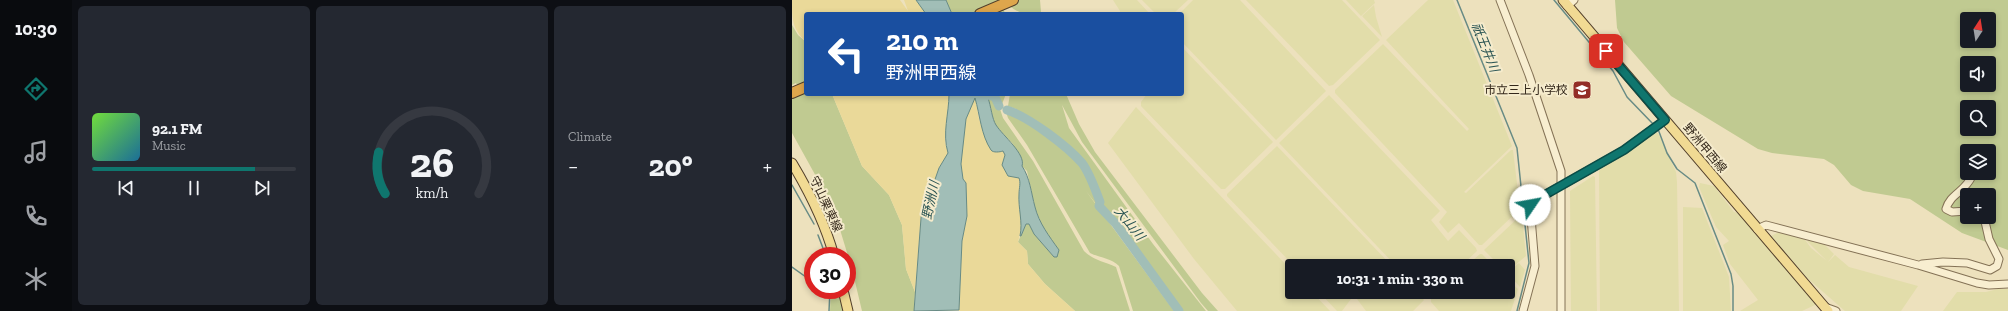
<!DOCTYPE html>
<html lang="en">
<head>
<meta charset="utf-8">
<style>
  :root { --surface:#171b24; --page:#242831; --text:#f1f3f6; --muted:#9ea1a6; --line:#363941; --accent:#0f766e }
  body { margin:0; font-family:"Zilla Slab","Noto Sans JP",serif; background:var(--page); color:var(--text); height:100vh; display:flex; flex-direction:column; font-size:15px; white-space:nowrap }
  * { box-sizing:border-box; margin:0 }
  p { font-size:13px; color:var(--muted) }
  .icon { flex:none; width:22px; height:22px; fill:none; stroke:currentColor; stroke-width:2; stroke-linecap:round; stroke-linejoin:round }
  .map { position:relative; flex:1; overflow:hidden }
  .drawer { display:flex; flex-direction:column; gap:6px; padding:6px; background:#0d0f14; width:720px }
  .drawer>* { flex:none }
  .top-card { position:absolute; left:12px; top:12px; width:380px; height:84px; border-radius:4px; box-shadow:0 2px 6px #0003; background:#1a4fa0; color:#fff; overflow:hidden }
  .needle { width:26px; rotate:12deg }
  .controls { position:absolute; left:1168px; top:12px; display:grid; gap:8px }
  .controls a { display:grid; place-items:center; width:36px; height:36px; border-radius:4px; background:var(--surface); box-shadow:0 2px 6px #0003; font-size:20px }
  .speed { position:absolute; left:12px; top:247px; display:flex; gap:8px; font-size:20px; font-weight:700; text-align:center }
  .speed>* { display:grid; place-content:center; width:52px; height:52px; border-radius:50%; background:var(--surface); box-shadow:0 2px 6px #0003; line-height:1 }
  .speed .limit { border:6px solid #d22; background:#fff; color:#111 }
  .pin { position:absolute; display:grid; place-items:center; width:34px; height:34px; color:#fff; margin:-17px; border-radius:8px; box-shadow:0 2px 6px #0006 }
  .me { position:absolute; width:44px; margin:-22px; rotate:57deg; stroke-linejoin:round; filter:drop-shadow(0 0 3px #0008) }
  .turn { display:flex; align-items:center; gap:14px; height:84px; padding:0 16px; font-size:18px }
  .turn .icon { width:52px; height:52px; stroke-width:2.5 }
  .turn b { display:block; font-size:28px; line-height:34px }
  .big { font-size:30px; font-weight:700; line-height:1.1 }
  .drawer .widget { flex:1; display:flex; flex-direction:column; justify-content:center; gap:6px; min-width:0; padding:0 14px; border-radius:6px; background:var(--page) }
  .drawer .dial { align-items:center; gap:0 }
  .dial svg { height:104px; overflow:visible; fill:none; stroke:var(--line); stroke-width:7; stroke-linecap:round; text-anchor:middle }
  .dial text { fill:var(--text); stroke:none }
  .song { display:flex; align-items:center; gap:12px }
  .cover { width:48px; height:48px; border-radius:6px; background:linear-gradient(135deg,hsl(100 70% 55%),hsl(200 70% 35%)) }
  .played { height:4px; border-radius:2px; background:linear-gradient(90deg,var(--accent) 80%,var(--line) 80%) }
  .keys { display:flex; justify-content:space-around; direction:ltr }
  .heat { display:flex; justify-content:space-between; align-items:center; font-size:22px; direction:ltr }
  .drawer .tiles { flex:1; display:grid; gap:6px; grid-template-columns:repeat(3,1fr) }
  .trip { position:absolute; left:493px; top:259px; width:230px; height:40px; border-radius:4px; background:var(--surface); box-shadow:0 2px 6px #0003; font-weight:700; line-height:40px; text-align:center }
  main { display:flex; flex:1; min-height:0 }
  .tabs { display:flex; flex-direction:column; width:72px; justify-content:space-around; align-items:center; background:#090b0e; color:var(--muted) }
  .tabs .icon { width:28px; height:28px }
  .tabs .active { color:var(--accent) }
  .tabs b { font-size:18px; color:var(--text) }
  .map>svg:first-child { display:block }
  .farmland { fill:#e2ddaa }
  .green { fill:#c0ca91; fill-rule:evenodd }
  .sand { fill:#ead999 }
  .water { fill:#a1beb7; stroke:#688b85 }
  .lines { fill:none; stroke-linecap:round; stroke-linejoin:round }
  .stream { stroke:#688b85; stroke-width:1.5 }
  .river { stroke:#a1beb7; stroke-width:9 }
  .minor-casing { stroke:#847256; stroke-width:9 }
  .major-casing { stroke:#523f2b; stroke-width:11 }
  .highway-casing { stroke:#523f2b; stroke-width:12 }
  .minor { stroke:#f8eed0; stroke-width:7 }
  .major { stroke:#f1da93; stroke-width:9 }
  .highway { stroke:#dea64c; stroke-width:10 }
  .route-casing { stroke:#0a4d48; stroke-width:10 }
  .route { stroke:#0f766e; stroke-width:7 }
  .labels { text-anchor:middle; stroke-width:4; stroke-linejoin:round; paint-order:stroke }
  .poi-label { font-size:12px; fill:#34281b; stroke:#f5ebcc; text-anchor:end }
  .street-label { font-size:12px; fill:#34281b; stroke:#f5ebcc }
  .water-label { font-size:13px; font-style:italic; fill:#2a5453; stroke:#f5ebcc }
</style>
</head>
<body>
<main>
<nav class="tabs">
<b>10:30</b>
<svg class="icon active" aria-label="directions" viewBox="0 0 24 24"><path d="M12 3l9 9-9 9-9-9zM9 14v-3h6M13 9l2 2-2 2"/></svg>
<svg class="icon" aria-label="music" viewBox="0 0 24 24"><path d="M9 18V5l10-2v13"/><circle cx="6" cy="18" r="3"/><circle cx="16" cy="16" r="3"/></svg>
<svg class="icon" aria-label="phone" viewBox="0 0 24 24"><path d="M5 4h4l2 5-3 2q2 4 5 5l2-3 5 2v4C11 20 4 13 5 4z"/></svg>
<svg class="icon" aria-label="climate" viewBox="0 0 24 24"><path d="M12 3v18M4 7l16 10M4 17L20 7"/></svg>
</nav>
<section class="drawer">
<div class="tiles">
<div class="widget">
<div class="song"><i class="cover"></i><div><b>92.1 FM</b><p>Music</p></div></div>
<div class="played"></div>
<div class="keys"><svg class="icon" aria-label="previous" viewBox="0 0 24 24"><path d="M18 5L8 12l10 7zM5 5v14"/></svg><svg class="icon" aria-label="pause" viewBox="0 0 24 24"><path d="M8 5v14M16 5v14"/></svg><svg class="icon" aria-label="next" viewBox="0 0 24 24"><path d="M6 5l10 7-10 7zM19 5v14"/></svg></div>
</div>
<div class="widget dial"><svg viewBox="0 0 100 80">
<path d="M14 69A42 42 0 1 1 86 69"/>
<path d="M14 69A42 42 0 0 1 9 37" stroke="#0f766e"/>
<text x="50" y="56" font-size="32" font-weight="700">26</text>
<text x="50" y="72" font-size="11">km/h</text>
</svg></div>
<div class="widget"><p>Climate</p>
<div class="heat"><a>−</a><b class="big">20°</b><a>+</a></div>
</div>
</div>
</section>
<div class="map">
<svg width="1216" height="311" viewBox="0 0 1216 311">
  <rect width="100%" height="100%" fill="#ede1bd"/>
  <!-- farmland -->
  <path class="farmland" d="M321 0H345L358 14H328V11Z
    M350 0H396L381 14H364Z
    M401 0H448L534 91 484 140 390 42V14H387Z
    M454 0H550L588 40 541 85 537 86Z
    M554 0H582L583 3 569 16Z
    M636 0H661L720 146 672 192 674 193 719 150H721L728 209 690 245H687L667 223 656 233 647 222 655 212 543 93V90L591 44 675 131 677 129 594 40Z
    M582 5 584 17 590 37 570 16Z
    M390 47 481 142 433 189H429L349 106V102L355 94H390Z
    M537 95 648 211 639 220 656 241 667 230 684 248 685 251 669 266H604L487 143Z
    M344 107 500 271V292H520L538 311H445L402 259 316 143Z
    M862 133H866L884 172 885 182 887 311H808L807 171 810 167Z
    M485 146 600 266H502L435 196V194Z
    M801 176 803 177 805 311H779L778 191Z
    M908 183 922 186 942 212 947 213 1025 304 1010 311H948L966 300 938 264 931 245 937 241 924 227 907 187Z
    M891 207 910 208 937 277 939 311H891Z
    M728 216H730L734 256 716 271V266H708L692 250Z
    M987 232 1011 237 1019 248 1035 261 1015 241 1019 239 1030 242 1042 254 1036 262 1043 255 1057 267 1126 286 1109 311H1053L1014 277 979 236Z
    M688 254H690L702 266H674Z
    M727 263 733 270 728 287 716 274V272Z
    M716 280 726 289 719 311H647L639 302V299L647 292H716Z
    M1206 289H1216V311H1151L1165 292H1194Z
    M527 292H625L632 300 621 311H574L562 295 550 311H545Z"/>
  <!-- green -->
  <path class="green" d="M154 0H209L213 14H160Z
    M211 0H248L249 12C236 20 219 9 211 0Z
    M823 0H1216V250L1170 233 1118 199 1071 191 1059 185 1042 165 1032 159 980 153 966 149 879 96 832 42 825 28ZM1175 19H1197V41H1175ZM1175 63H1197V85H1175ZM1175 107H1197V129H1175ZM1175 151H1197V173H1175ZM1175 195H1197V217H1175Z
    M0 25 6 35 14 42V94H40L70 166 97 195 110 225 114 269 123 292 122 311H70L60 269 46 223 36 198 0 133V98L10 94 4 83 0 85Z
    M196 94H214L208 109 211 118 241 161 292 251C302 261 312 261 324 267L338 311H283L253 284 236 264 235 251 226 242 234 224H237L242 234 262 257 267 250 252 230 243 208 235 171 230 166 221 144 203 125 196 98 203 99 207 107 208 101Z
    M218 94H274L287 124 303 152 410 293 426 311H416L409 303 290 142 270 105 277 128 361 244 414 311H387L294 191 382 311H341L327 266C319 258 308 258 298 253L235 145 216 118 214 112 220 116H223L224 109 216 106Z
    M39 290 48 294 51 311H38Z"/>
  <!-- sand -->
  <path class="sand" d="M0 0H108L116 11 112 0H124L134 14H14V42C0 28 0 20 0 0Z
    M40 94H157L153 142 156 153 147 168 140 188 130 205 123 292 114 269 110 225 97 195 70 166Z
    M183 97 187 119 197 144 211 151 213 155 210 165 216 176 227 178 229 182 227 189 230 226 226 242 235 251 236 264 253 284 283 311H167L170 241 175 216 174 183 171 179 169 164 174 119Z"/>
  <!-- water -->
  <path class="water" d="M124 0H154L160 14H134Z
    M157 94H196L208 101 206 104 200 98H196C199 106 200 119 204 125 211 136 234 154 230 166 238 178 239 192 243 207 247 223 257 236 267 250L265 257H262L242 234 237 224H234L229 236H228C231 222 226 208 227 194 227 188 229 183 227 178L216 176 210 165 213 155 211 151C208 152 201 153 199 150 189 135 188 115 183 98L174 119 169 164 171 179 174 183 175 216 170 241 167 310 122 311 130 205 140 188 147 168 156 153C150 133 157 114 157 94Z"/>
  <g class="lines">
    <!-- stream -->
    <path class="stream" d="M665 0 725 148 737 263 725 311
      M762 0 821 71 835 97 862 125
      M866 129 875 153 885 169 903 183 939 274 941 286V311
      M0 185 22 224
      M26 235 34 256
      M0 267 21 282
      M32 290 38 295
      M37 311 38 290"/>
    <!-- river -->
    <path class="river" d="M192 94 203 97 207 106
      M215 110C237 117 275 146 290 163 297 172 304 191 308 202L307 206 324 224 387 311"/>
    <defs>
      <path id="minor" d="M708 0 737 75 769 171V311
        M775 6 782 0
        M1175 211 1160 212 1154 209C1158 194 1173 192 1180 176
        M965 229 974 225 1126 265 1185 283 1197 285 1216 284
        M1130 264 1151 262 1175 263 1198 270 1205 266 1207 259 1197 239 1192 217
        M1033 307 1044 311
        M731 311 743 266 738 205 742 201 832 150 873 120"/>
      <path id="major" d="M771 0 1036 311
        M0 163C18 193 33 223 42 256
        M51 290 56 311"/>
      <path id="highway" d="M188 14 221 0
        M0 93 14 87"/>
    </defs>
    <!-- minor casing -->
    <use href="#minor" class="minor-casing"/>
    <!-- major casing -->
    <use href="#major" class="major-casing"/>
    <!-- highway casing -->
    <use href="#highway" class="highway-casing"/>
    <!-- minor -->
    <use href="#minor" class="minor"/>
    <!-- major -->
    <use href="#major" class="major"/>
    <!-- highway -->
    <use href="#highway" class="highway"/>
  </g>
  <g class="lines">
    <defs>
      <path id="route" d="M738 205 742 201 832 150 873 120 814 51"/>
    </defs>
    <!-- route casing -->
    <use href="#route" class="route-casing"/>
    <!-- route -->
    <use href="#route" class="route"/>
  </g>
  <!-- icons -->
  <defs>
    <symbol id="school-square" viewBox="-11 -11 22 22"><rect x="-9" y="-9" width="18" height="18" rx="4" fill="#932d27" stroke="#f5ebcc"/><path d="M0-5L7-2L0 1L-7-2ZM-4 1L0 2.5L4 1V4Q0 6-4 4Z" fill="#fff"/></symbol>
  </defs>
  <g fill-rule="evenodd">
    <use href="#school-square" x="779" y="79" width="22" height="22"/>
  </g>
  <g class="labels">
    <!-- poi labels -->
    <g class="poi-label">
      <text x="776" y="94">市立三上小学校</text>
    </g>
    <!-- street labels -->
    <g class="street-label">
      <text transform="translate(913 148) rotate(50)" y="4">野洲甲西線</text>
      <text transform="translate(34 204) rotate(65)" y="4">守山栗東線</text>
    </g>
    <!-- water labels -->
    <g class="water-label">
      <text transform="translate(694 47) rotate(68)" y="5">祇王井川</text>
      <text transform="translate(138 200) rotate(-78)" y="5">野洲川</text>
      <text transform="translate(338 223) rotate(51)" y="5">大山川</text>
    </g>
  </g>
</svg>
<div class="controls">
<a><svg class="needle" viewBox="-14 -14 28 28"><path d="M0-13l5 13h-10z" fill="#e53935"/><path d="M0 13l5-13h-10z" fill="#9ea1a6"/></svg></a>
<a><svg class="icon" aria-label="sound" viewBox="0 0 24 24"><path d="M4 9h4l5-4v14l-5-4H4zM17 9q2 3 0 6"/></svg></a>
<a><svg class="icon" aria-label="search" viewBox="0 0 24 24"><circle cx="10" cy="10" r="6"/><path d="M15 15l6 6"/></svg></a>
<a><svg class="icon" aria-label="layers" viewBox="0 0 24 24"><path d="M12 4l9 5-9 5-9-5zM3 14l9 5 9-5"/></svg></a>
<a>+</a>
</div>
<div class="speed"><div class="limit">30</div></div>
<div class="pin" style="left:814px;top:51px;background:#d93025"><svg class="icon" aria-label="arrive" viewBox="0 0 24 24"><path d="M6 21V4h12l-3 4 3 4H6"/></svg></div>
<svg class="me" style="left:738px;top:205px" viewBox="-20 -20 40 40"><circle r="19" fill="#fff"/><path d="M0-13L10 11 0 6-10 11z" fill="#0f766e"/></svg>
<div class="trip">10:31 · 1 min · 330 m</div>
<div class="top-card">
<div class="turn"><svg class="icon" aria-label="left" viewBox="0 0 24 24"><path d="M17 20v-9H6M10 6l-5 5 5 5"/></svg><div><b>210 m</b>野洲甲西線</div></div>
</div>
</div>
</main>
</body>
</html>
